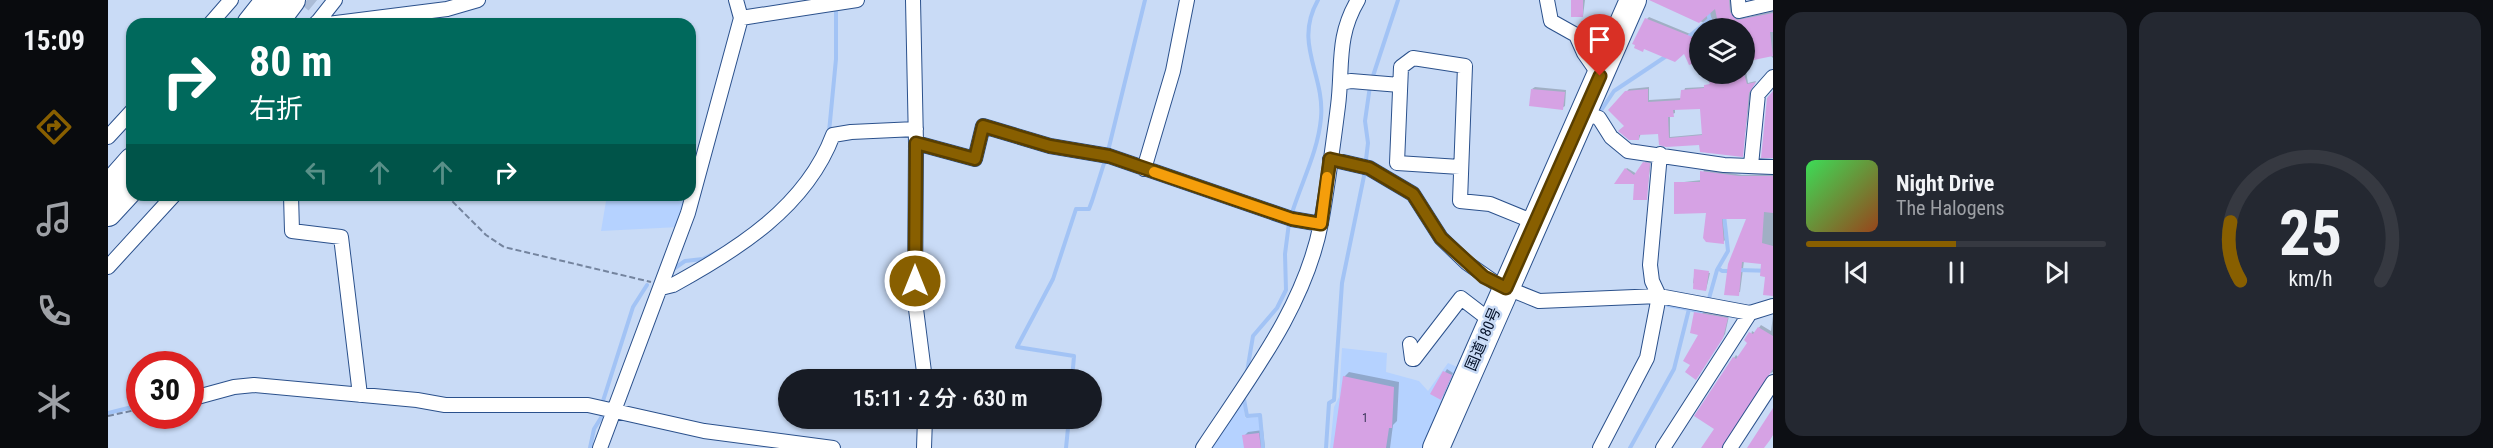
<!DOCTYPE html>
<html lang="ja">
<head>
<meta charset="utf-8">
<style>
  :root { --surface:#171b24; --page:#242831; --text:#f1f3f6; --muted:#9ea1a6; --line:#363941; --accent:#885f00 }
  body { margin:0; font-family:"Roboto Condensed","Noto Sans JP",sans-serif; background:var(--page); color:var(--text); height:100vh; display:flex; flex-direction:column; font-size:22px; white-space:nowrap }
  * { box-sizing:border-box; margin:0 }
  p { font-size:20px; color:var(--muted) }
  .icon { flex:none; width:33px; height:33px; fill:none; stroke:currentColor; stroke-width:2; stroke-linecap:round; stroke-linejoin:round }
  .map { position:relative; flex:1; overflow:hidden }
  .details { display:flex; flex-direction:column; gap:12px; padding:12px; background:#0d0f14; width:720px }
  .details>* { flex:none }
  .banner { position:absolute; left:18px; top:18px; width:570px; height:183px; border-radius:18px; box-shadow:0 2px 4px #0004; background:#00695c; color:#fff; overflow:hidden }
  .tools { position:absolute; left:1581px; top:18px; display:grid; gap:12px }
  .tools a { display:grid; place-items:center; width:66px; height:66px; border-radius:50%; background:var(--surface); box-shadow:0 2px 4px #0004; font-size:30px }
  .speed { position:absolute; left:18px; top:351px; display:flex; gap:12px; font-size:30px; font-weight:700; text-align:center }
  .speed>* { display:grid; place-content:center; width:78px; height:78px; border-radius:50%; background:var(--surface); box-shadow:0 2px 4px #0004; line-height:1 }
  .speed .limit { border:9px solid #d22; background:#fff; color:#111 }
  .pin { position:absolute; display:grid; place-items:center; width:51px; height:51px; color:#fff; margin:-62px -26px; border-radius:50% 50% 50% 0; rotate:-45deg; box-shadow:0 0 6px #0007 }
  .pin .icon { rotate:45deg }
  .me { position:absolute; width:66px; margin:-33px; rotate:0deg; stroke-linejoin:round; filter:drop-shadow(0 0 4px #0008) }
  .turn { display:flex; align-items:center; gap:21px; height:126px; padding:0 24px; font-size:27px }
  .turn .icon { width:78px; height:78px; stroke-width:2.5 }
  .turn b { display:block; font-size:42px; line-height:51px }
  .lanes { display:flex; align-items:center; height:57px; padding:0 24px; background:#0003; justify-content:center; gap:30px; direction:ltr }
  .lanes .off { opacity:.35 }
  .details .widget { flex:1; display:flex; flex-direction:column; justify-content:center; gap:9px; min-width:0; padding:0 21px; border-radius:18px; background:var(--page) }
  .details .dial { align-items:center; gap:0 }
  .dial svg { height:156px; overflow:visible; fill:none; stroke:var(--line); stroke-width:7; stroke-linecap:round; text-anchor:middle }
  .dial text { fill:var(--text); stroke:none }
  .song { display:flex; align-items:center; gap:18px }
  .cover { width:72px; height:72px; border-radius:9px; background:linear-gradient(135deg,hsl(130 70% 55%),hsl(20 70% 35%)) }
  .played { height:6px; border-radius:3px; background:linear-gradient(90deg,var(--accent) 50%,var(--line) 50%) }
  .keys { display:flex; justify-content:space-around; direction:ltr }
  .details .tiles { flex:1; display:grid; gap:12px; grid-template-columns:repeat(2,1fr) }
  .trip { position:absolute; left:670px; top:369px; width:324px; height:60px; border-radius:30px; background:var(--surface); box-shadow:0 2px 4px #0004; font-weight:600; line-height:60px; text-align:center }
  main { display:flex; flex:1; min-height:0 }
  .dock { display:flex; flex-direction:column; width:108px; justify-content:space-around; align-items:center; background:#090b0e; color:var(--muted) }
  .dock .icon { width:42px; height:42px }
  .dock .selected { color:var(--accent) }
  .dock b { font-size:27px; color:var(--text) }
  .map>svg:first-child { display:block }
  .built { fill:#b5d2ff }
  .shadow { fill:#0003; fill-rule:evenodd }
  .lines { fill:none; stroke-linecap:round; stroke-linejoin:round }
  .stream { stroke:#a2c3f5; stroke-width:4 }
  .building { fill:#d6a2e4; fill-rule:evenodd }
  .street-tunnel { stroke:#abbcd7; stroke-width:14; stroke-dasharray:14 7; stroke-linecap:butt }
  .street-casing { stroke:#2b518c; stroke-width:16 }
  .highway-casing { stroke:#2b518c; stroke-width:28 }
  .path { stroke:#74849e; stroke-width:2; stroke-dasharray:6 3; stroke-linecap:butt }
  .street { stroke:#fff; stroke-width:14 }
  .highway { stroke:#fff; stroke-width:26 }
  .route-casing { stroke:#583e00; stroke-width:15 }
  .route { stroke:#885f00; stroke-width:10 }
  .slow { stroke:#f59e0b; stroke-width:10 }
  .labels { text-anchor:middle; stroke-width:5; stroke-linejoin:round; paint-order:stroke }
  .number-label { font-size:12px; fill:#373456 }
  .street-label { font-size:15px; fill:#020f27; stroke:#c9dbf6 }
</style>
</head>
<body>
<main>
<nav class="dock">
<b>15:09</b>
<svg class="icon selected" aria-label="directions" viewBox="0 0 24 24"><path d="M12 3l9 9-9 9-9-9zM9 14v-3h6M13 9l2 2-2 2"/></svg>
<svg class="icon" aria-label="music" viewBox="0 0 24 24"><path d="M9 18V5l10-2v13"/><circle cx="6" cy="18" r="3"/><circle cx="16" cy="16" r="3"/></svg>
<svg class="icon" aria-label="phone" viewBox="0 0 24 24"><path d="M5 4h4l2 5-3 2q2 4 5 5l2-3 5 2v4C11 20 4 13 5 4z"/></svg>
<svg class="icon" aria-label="climate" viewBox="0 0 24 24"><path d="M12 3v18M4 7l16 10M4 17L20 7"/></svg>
</nav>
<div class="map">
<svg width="1665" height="448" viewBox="0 0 1665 448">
  <rect width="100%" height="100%" fill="#c9dbf6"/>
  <!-- built -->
  <path class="built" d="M499 195H580L571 227 493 231Z
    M1234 348 1279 353 1278 372 1311 381 1320 391 1340 363 1356 370 1322 448H1222L1226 407 1231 397Z
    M1134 394 1137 418 1153 417 1155 448H1100Z"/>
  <!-- shadow -->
  <path class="shadow" d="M1465 0H1477L1475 16Z
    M1547 0H1623L1626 15 1636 18 1665 11V58L1636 28H1607Z
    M1541 17 1592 38V59L1577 52 1539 19Z
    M1486 33 1492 39 1487 48 1481 39Z
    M1637 65 1640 83 1648 81 1643 90 1634 155 1593 144 1558 146 1552 133H1533L1531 139 1502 110 1521 89 1541 87V100L1574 98 1577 88 1597 87 1604 83 1599 74H1636ZM1594 107 1595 134 1562 137V115L1567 113V109Z
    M1427 87 1458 90 1457 106 1454 108 1424 89Z
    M1538 161 1543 162 1538 199 1518 169 1519 168 1529 174Z
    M1596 169 1634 175 1665 174V295L1655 262 1636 261 1632 292 1618 293 1641 218 1615 217 1617 240 1615 242 1600 212 1567 183 1594 180Z
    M1587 271 1602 273 1598 290 1585 283Z
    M1590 311 1621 316 1617 334 1590 376 1584 364 1592 334 1588 313Z
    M1665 316V372L1658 375 1616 439 1615 448H1595L1608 428 1626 358 1628 355 1631 358 1641 343 1644 331 1647 333 1653 325 1663 331Z
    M1339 369 1345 373 1335 396 1324 393Z
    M1241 372 1291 382 1289 421 1285 425 1282 448H1227L1236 377Z
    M1155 430 1157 448H1137L1136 436 1140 432Z"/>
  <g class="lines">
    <!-- stream -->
    <path class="stream" d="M1598 0 1603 28
      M1579 38 1602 19
      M1264 79 1290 0
      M1490 115 1506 91 1560 55
      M721 132 728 59V8
      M1183 216C1193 183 1210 152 1213 118 1217 74 1185 44 1210 0
      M567 268 577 261 595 259 613 250
      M1610 268 1614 271H1623
      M1631 270 1665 271
      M1600 302 1609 270 1620 251 1616 215
      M1560 305 1581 309
      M1139 372 1145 336 1169 308 1178 290 1177 254 1181 223
      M964 380 966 356 909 347 945 279 968 209H981L984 201 1000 151 1037 0
      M1136 399 1139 416 1152 415 1155 448
      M494 404 525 307 539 285
      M0 413 32 405
      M482 448 486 429 496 413
      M958 448 961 418
      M1218 448 1221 403 1226 400 1234 283 1256 176 1260 143 1257 121 1262 86
      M1522 448 1566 369 1581 309 1593 312 1596 308"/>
  </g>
  <!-- building -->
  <path class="building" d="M1463 0H1475V17H1463Z
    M1541 0H1621L1622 12 1629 20 1665 13V32H1662L1665 56 1636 62V28H1611L1607 9 1591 23Z
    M1537 18 1592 40V61L1581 65 1576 54 1567 62 1536 49 1535 52 1526 48 1527 45 1524 44Z
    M1597 74H1636L1639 84 1648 82 1641 93 1635 157 1592 152 1591 145 1558 147 1551 145 1550 134 1531 135V140H1521L1510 131 1516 126 1500 110 1517 91 1540 89V102L1572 100 1573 90 1596 88V85L1602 84ZM1592 109 1594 135 1561 138 1560 117H1566L1565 110Z
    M1423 89 1457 92 1455 110 1421 106Z
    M1665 91V158H1653L1659 98Z
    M1535 162 1542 163 1539 200H1525L1526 184H1506L1517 168 1526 175Z
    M1592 171 1631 176H1665V213L1656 212 1654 243 1665 246V296L1655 295 1657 277 1652 276 1653 264 1634 262 1631 296 1616 295 1620 264 1638 219H1614L1616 244 1598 242 1595 238 1598 213 1566 214V182H1592Z
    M1586 269 1601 271 1598 291 1585 289Z
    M1586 312 1620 318 1615 338 1588 380 1577 372 1582 365 1575 361 1590 335 1582 333Z
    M1650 327 1665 336V369L1613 448H1593L1606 429 1586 416 1625 357 1628 359 1639 343 1636 340 1641 332 1645 334Z
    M1335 371 1344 375 1333 400 1322 394Z
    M1235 376 1286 387 1284 428H1281L1278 448H1225Z
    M1665 408V435L1662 440 1656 448H1639Z
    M1151 433 1153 448H1136L1134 435Z"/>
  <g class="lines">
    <!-- street-tunnel -->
    <path class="street-tunnel" d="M199 0 205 5"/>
    <defs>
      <path id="street" d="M805 0 808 143 807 301 817 380
        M1439 0 1443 21 1468 35 1476 53 1492 76
        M1630 0 1631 11 1665 3
        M633 18 749 0
        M209 22 220 24 339 9 370 0
        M102 24 123 0
        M208 24 227 0
        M1232 83 1243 81 1292 85
        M1476 113 1491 118 1503 137 1520 151 1616 165 1665 167
        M0 137 24 111
        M808 143 867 159 875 126 942 146 1001 156 1184 219 1213 224
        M1222 159 1261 168 1305 194 1333 238 1359 263 1389 284 1431 301 1551 296 1544 281 1542 265 1552 154
        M1643 165 1650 94 1665 77
        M1352 167 1289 163 1293 67 1305 58 1357 66 1352 201 1382 204 1426 222
        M1036 169 1065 71 1079 0
        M183 195 184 231 233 237 252 395
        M0 267 66 195
        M553 288 565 285C629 250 698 207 725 135L743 132 808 129
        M1302 344 1304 359H1306L1353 298 1383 321
        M82 399 126 387 146 385 309 400 337 405H480L596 431 725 448
        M492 448 580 213 633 18 628 0
        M816 448 817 418
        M1095 448C1141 378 1197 307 1213 223 1220 185 1225 145 1230 106 1235 66 1228 37 1250 0
        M1492 448 1539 358 1551 296 1642 313 1665 306
        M1555 448 1642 313
        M1622 448 1665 382"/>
      <path id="highway" d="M142 24 161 0
        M166 24 184 0
        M0 188 24 161
        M0 213 24 187
        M1328 448 1525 0"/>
    </defs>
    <!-- street casing -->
    <use href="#street" class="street-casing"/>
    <!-- highway casing -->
    <use href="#highway" class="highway-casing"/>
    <!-- path -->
    <path class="path" d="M338 195 378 235 396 247 543 282
      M0 416 32 409"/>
    <!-- street -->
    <use href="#street" class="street"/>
    <!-- highway -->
    <use href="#highway" class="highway"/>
  </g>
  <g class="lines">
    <defs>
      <path id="route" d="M807 281 808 143 867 159 875 126 942 146 1001 156 1184 219 1213 224 1222 159 1261 168 1305 194 1333 238 1376 277 1398 288 1492 76"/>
    </defs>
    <!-- route casing -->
    <use href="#route" class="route-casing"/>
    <!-- route -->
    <use href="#route" class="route"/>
    <!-- slow -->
    <path class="slow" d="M1046 172 1184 219 1213 224 1219 177"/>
  </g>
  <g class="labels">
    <!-- number labels -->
    <g class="number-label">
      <text x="1257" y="422">1</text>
    </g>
    <!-- street labels -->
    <g class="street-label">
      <text transform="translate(1375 339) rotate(-67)" y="5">国道180号</text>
    </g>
  </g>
</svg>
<div class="tools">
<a><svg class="icon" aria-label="layers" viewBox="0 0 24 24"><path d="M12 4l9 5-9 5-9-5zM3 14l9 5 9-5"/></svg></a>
</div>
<div class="speed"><div class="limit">30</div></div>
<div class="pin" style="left:1492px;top:76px;background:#d93025"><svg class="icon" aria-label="arrive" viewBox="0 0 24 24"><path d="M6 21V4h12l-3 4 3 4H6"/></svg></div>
<svg class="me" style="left:807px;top:281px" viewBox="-20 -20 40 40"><circle r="17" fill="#885f00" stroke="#fff" stroke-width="3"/><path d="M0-11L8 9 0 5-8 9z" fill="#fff"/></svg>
<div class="trip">15:11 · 2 分 · 630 m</div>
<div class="banner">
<div class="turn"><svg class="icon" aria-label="right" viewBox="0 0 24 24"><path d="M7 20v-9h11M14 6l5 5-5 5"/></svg><div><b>80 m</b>右折</div></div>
<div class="lanes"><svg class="icon off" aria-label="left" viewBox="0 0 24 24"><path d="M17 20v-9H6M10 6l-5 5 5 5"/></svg><svg class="icon off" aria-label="ahead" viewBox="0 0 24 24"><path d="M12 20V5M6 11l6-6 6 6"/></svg><svg class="icon off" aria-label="ahead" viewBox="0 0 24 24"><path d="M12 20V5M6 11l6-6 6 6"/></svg><svg class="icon" aria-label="right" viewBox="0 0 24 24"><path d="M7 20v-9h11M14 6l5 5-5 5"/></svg></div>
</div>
</div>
<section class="details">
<div class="tiles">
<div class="widget">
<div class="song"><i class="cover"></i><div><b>Night Drive</b><p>The Halogens</p></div></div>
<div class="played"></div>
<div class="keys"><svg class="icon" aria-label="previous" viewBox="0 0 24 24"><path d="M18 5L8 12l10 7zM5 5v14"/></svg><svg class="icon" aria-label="pause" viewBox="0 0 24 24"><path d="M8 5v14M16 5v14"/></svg><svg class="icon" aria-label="next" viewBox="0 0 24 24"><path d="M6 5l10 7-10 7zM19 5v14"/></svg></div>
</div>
<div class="widget dial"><svg viewBox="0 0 100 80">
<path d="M14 69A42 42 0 1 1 86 69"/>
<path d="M14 69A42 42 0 0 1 9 39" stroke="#885f00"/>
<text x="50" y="56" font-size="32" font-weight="700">25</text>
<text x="50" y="72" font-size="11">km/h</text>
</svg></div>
</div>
</section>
</main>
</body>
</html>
